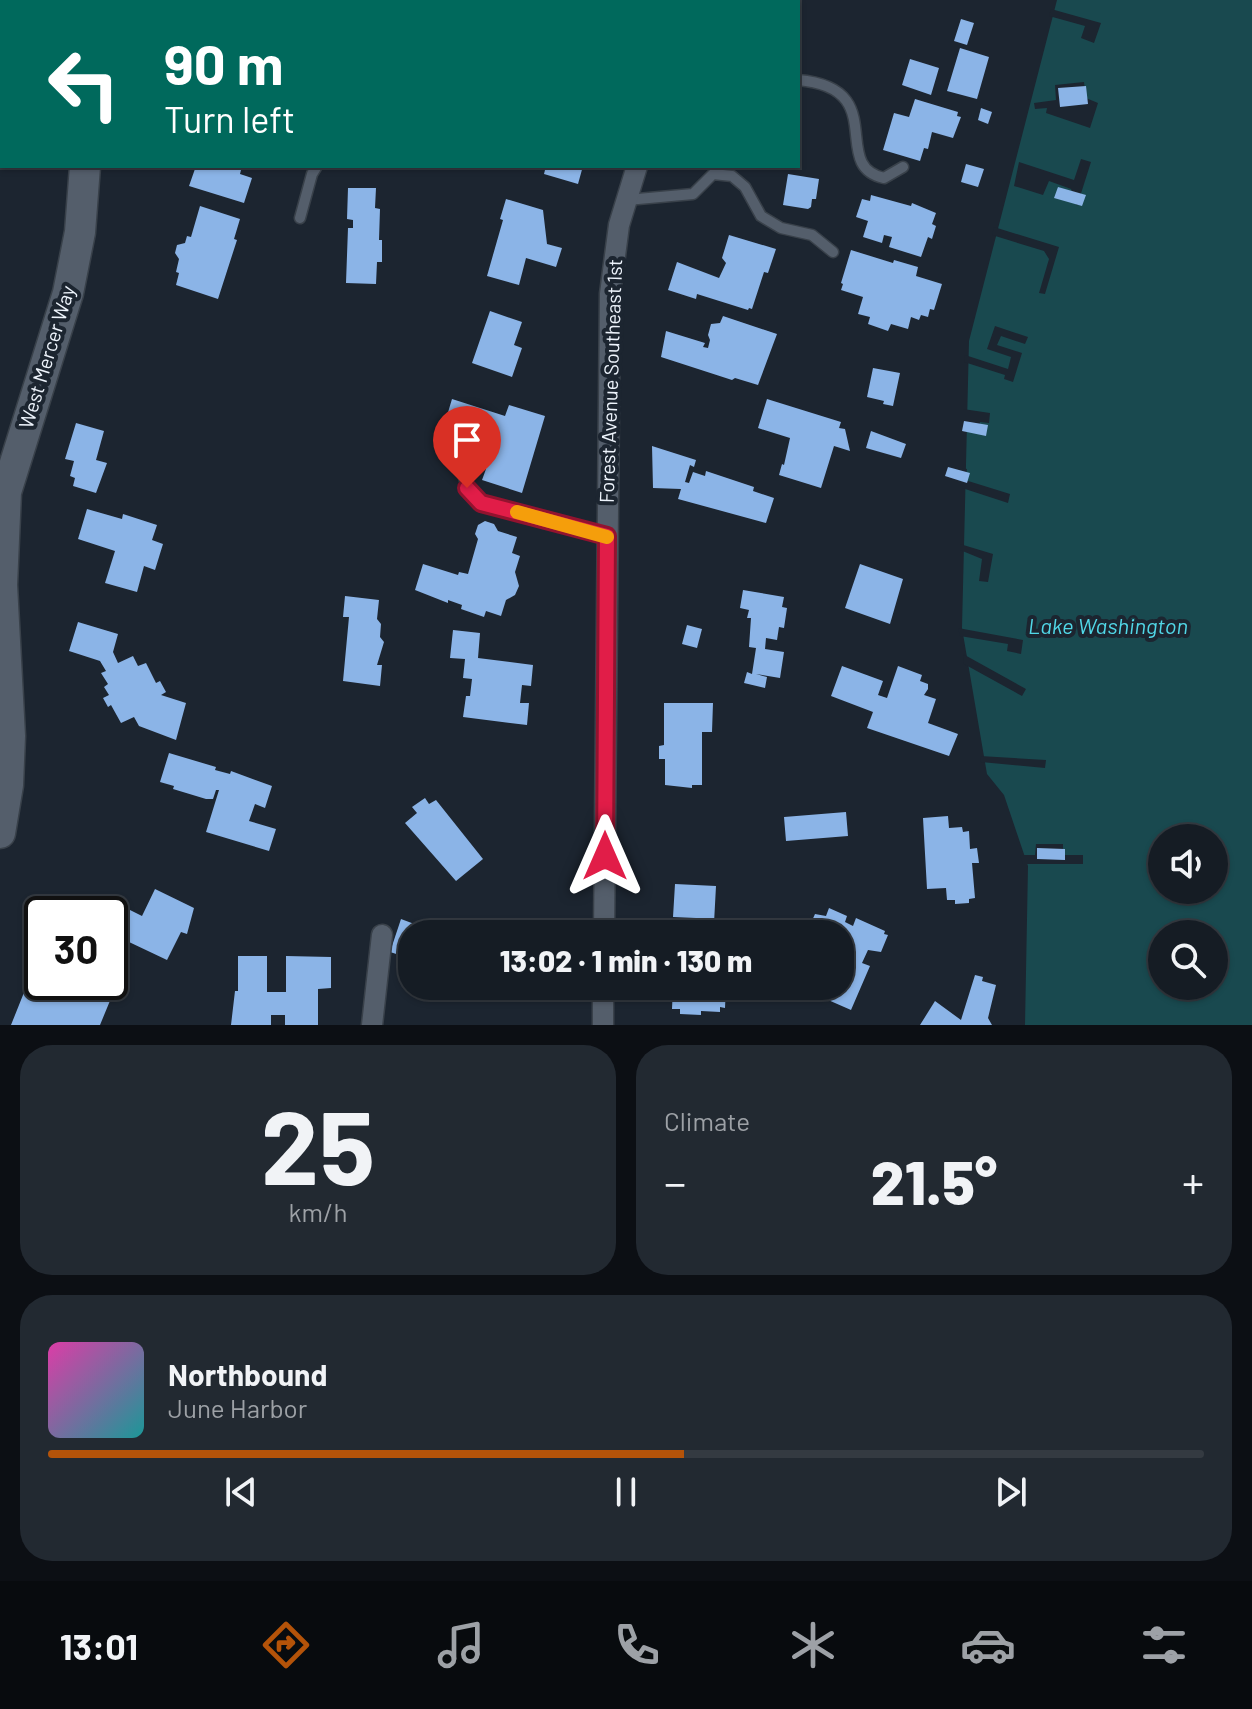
<!DOCTYPE html>
<html lang="en">
<head>
<meta charset="utf-8">
<style>
  :root { --surface:#151c24; --page:#222931; --text:#f1f3f6; --muted:#9da1a6; --line:#343a41; --accent:#b45309 }
  body { margin:0; font-family:Barlow,sans-serif; background:var(--page); color:var(--text); height:100vh; display:flex; flex-direction:column; font-size:30px; white-space:nowrap }
  * { box-sizing:border-box; margin:0 }
  p { font-size:26px; color:var(--muted) }
  .icon { flex:none; width:44px; height:44px; fill:none; stroke:currentColor; stroke-width:2; stroke-linecap:round; stroke-linejoin:round }
  .map { position:relative; height:1025px; overflow:hidden }
  .details { display:flex; flex-direction:column; gap:20px; padding:20px; background:#0c0f14; flex:1 }
  .details>* { flex:none }
  .guide { position:absolute; left:0px; top:0px; width:800px; height:168px; box-shadow:0 2px 6px #0004,0 0 0 2px var(--line); background:#00695c; color:#fff; overflow:hidden }
  .fabs { position:absolute; left:1148px; top:824px; display:grid; gap:16px }
  .fabs a { display:grid; place-items:center; width:80px; height:80px; border-radius:50%; background:var(--surface); box-shadow:0 2px 6px #0004,0 0 0 2px var(--line); font-size:40px }
  .speed { position:absolute; left:24px; top:896px; display:flex; gap:16px; font-size:40px; font-weight:700; text-align:center }
  .speed>* { display:grid; place-content:center; width:104px; height:104px; border-radius:50%; background:var(--surface); box-shadow:0 2px 6px #0004,0 0 0 2px var(--line); line-height:1 }
  .speed .limit { border:4px solid #111; border-radius:12px; background:#fff; color:#111 }
  .pin { position:absolute; display:grid; place-items:center; width:68px; height:68px; color:#fff; margin:-82px -34px; border-radius:50% 50% 50% 0; rotate:-45deg; box-shadow:0 0 8px #0007 }
  .pin .icon { rotate:45deg }
  .me { position:absolute; width:88px; margin:-44px; rotate:0deg; stroke-linejoin:round; filter:drop-shadow(0 0 6px #0008) }
  .turn { display:flex; align-items:center; gap:28px; height:168px; padding:0 32px; font-size:36px }
  .turn .icon { width:104px; height:104px; stroke-width:2.5 }
  .turn b { display:block; font-size:56px; line-height:68px }
  .big { font-size:60px; font-weight:800; line-height:1.1 }
  .details .tile { flex:1; display:flex; flex-direction:column; justify-content:center; gap:12px; min-width:0; padding:0 28px; border-radius:32px; background:var(--page) }
  .details .dial { align-items:center; gap:0 }
  .dial b { font-size:104px; line-height:1 }
  .song { display:flex; align-items:center; gap:24px }
  .cover { width:96px; height:96px; border-radius:12px; background:linear-gradient(135deg,hsl(320 70% 55%),hsl(180 70% 35%)) }
  .played { height:8px; border-radius:4px; background:linear-gradient(90deg,var(--accent) 55%,var(--line) 55%) }
  .keys { display:flex; justify-content:space-around; direction:ltr }
  .heat { display:flex; justify-content:space-between; align-items:center; font-size:44px; direction:ltr }
  .details .tiles { flex:1; display:grid; gap:20px; grid-template-columns:1fr 1fr }
  .tile:last-child { grid-column:span 2 }
  .trip { position:absolute; left:398px; top:920px; width:456px; height:80px; border-radius:32px; background:var(--surface); box-shadow:0 2px 6px #0004,0 0 0 2px var(--line); font-weight:800; line-height:80px; text-align:center }
  .dock { display:flex; height:128px; justify-content:space-around; align-items:center; background:#080b0e; color:var(--muted) }
  .dock .icon { width:56px; height:56px }
  .dock .current { color:var(--accent) }
  .dock b { font-size:36px; color:var(--text) }
  .map>svg:first-child { display:block }
  .water { fill:#19494f; fill-rule:evenodd }
  .pier { fill:#1c2530 }
  .building { fill:#8bb4e7 }
  .lines { fill:none; stroke-linecap:round; stroke-linejoin:round }
  .lane-casing { stroke:#39414a; stroke-width:13 }
  .street-casing { stroke:#39414a; stroke-width:23 }
  .secondary-casing { stroke:#39414a; stroke-width:33 }
  .lane { stroke:#545e6b; stroke-width:10 }
  .street { stroke:#545e6b; stroke-width:20 }
  .secondary { stroke:#545e6b; stroke-width:30 }
  .route-casing { stroke:#92132f; stroke-width:20 }
  .route { stroke:#e11d48; stroke-width:14 }
  .slow { stroke:#f59e0b; stroke-width:14 }
  .labels { text-anchor:middle; stroke-width:8; stroke-linejoin:round; paint-order:stroke }
  .street-label { font-size:20px; fill:#eef4fc; stroke:#1c2530 }
  .water-label { font-size:22px; font-style:italic; fill:#51d7e7; stroke:#1c2530 }
</style>
</head>
<body>
<div class="map">
<svg width="1252" height="1025" viewBox="0 0 1252 1025">
  <rect width="100%" height="100%" fill="#1c2530"/>
  <!-- water -->
  <path class="water" d="M1057 0H1252V1025H1025L1028 866 1004 795 987 774 962 628 969 341ZM1162 838H1214V890H1162ZM1162 934H1214V986H1162Z"/>
  <!-- pier -->
  <path class="pier" d="M1051 9 1101 23 1094 43 1081 38 1085 26 1049 16Z
    M1084 82 1086 98 1098 103 1090 128 1046 113 1047 108 1035 109 1034 103 1056 100 1055 85Z
    M1081 159 1091 162 1077 206 1071 189 1049 181 1043 195 1014 186 1019 162 1074 180Z
    M994 227 1059 247 1045 294 1039 293 1049 259 1044 251 992 235Z
    M995 326 1028 337 1025 344 1001 336 997 345 1022 353 1013 382 1004 379 1005 375 964 362 965 355 1008 369 1011 357 987 349Z
    M963 409 990 413 989 423 980 422 978 433 963 429Z
    M962 468 967 469 965 480 1010 494 1008 503 962 488Z
    M960 544 993 554 988 582 979 581 982 559 960 550Z
    M958 628 1023 640 1021 654 1007 651 1008 644 960 636Z
    M963 654 1026 689 1022 696 964 664Z
    M980 756 1046 760 1045 768 981 762Z
    M1036 844H1063V855H1083V864H1023L1020 855H1035Z"/>
  <!-- building -->
  <path class="building" d="M961 19 974 23 967 45 954 41Z
    M960 48 989 57 977 99 947 91Z
    M910 59 939 68 931 95 902 85Z
    M1086 86 1088 104 1060 107 1058 88Z
    M915 99 958 112 957 116 961 117 953 138 932 132 928 149 924 148 920 161 883 150 894 113 909 117Z
    M981 108 992 112 988 124 978 120Z
    M966 164 984 169 978 187 961 182Z
    M196 166H242L240 174 252 178 244 203 189 186Z
    M546 166H583L578 184 544 174Z
    M788 174 819 179 816 199H812L811 207 808 209 783 205Z
    M1058 187 1086 195 1082 206 1054 198Z
    M348 188H376L375 208 380 209 379 240H382V262H377L376 284 346 283 348 228H353V220L347 219Z
    M871 195 911 206 912 203 936 213 932 224 936 226 932 239 928 237 921 257 889 247 892 237 884 235 882 243 863 237 868 221 856 217 862 199 870 201Z
    M506 199 543 210 547 244 562 248 556 267 526 258 519 285 487 276 503 220 500 219Z
    M200 206 240 219 234 239 237 240 218 299 176 285 179 273 176 272 179 259 175 253 177 245 185 243 187 236 191 237Z
    M729 235 776 249 768 273 764 272 752 309 749 308 748 310 697 294 696 299 668 290 677 262 719 278 726 263 722 258Z
    M851 250 893 263 894 260 918 267 916 276 942 284 934 310 930 309 928 317 921 315 919 320 911 317 908 329 891 324 888 331 868 324 870 317 858 314 863 297 841 290 843 284 841 283Z
    M490 311 522 322 514 345 522 348 512 377 472 363Z
    M723 316 777 334 758 385 735 378 732 380 661 357 666 331 705 343 703 347 708 348 710 340 708 335 711 324 720 323Z
    M873 368 900 373 893 406 883 404 884 401 867 397Z
    M452 399 505 416 509 405 545 416 522 493 482 480 486 469 481 467 488 443 443 429Z
    M767 399 841 422 839 428 845 429 850 451 834 446 821 488 779 475 782 464 784 465 790 438 758 428Z
    M964 421 988 425 986 436 962 431Z
    M76 423 104 431 96 460 107 463 96 493 73 486 75 478 70 476 74 461 65 459Z
    M871 431 906 444 901 458 866 448Z
    M652 446 696 460 694 467 690 465 685 482 689 483 693 472 705 476 706 471 754 487 753 491 774 498 766 523 678 499 681 489 653 488Z
    M948 467 970 473 967 483 945 476Z
    M87 509 122 519 123 514 157 525 152 540 163 544 155 570 144 566 137 592 105 583 115 551 78 539Z
    M485 521 494 524 498 531 517 537 512 553 520 556 515 572 519 586 515 595 506 600 501 616 486 611 484 617 461 609 462 605 448 600V603L415 590 423 564 458 575 459 572 468 574 478 539 475 534 478 525Z
    M860 564 903 579 890 624 845 608Z
    M743 590 784 597 782 607 787 608 784 628 779 627 777 640 766 638 765 649 784 652 780 678 756 674 767 677 765 688 744 683 747 672 752 674 756 648 749 647 751 618H747L749 610 740 608Z
    M345 596 379 600 377 619 381 624 380 637 384 642 377 665H382L380 686 343 681 349 617H343Z
    M78 622 118 634 113 652 118 663 133 656 138 666 146 663 156 683 160 681 166 692 161 695 186 703 176 740 139 726 134 717 121 723 111 705 108 707 103 698 109 695 104 687 108 684 101 673 106 671 100 661 69 651Z
    M687 625 702 629 697 648 682 644Z
    M453 630 480 633 478 658 533 665 531 686 522 685 520 703H529L527 725 463 717 466 696H470L472 679 463 678 465 659 450 658Z
    M842 666 883 681 878 695 887 698 898 666 922 675 920 681 928 684V689L924 695 936 699 928 723 958 734 949 756 867 728 873 712 831 696Z
    M664 703H713L712 732H702V785H692V788L665 785V759H659V746L664 745Z
    M169 753 216 767 215 770 230 774 231 771 272 786 265 808 255 804 249 821 276 829 269 851 206 832 219 790H216L213 799H206L173 789 174 786 160 782Z
    M425 798 429 804 436 800 483 859 456 881 405 823 417 813 412 807Z
    M846 812 848 836 786 841 784 817Z
    M948 816 949 828 962 827 963 832 969 831 970 849 977 848 979 863H972L975 898 969 899V903L955 904V900H947L946 888 927 889 923 818Z
    M1037 848 1065 849V860L1037 859Z
    M675 884 716 886 714 923H720V929L744 930V934H696V918L673 917Z
    M155 889 194 908 187 934 181 932 167 960 110 933 122 906 142 916Z
    M829 908 847 916 845 922 853 926 856 918 885 931 884 934 888 935 881 952 868 950 862 963 870 966 851 1010 819 996 823 986H840V934H806L815 914 826 916Z
    M401 919 417 925 424 919 442 927 448 925 465 934H412V959L390 952Z
    M238 956H267V992H286V956L331 957V988L318 989V1025H285V1015H271V1025H231L235 991H238Z
    M37 960 42 961V982H108L106 988 114 991 100 1025H11Z
    M975 975 983 977 982 981 996 985 988 1018 992 1025H920L935 1001 961 1020Z
    M673 986H726L725 1008 720 1007V1012L701 1011V1015L680 1014V1009H672Z"/>
  <g class="lines">
    <defs>
      <path id="lane" d="M798 80C892 88 828 166 884 178L903 167
        M627 200 693 194 713 174 732 176 745 187 761 216 781 228 812 235 833 252
        M300 218 312 174 317 166
        M454 442 467 488 481 503 607 536"/>
      <path id="street" d="M454 2 455 0
        M685 2 686 0
        M604 934 610 294 619 225 637 166
        M372 1025 382 935
        M603 1025V986"/>
      <path id="secondary" d="M101 2V0
        M0 833 8 785 10 736 2 585 6 492 68 293 80 232 85 166"/>
    </defs>
    <!-- lane casing -->
    <use href="#lane" class="lane-casing"/>
    <!-- street casing -->
    <use href="#street" class="street-casing"/>
    <!-- secondary casing -->
    <use href="#secondary" class="secondary-casing"/>
    <!-- lane -->
    <use href="#lane" class="lane"/>
    <!-- street -->
    <use href="#street" class="street"/>
    <!-- secondary -->
    <use href="#secondary" class="secondary"/>
  </g>
  <g class="lines">
    <defs>
      <path id="route" d="M467 488 481 503 607 536 605 856"/>
    </defs>
    <!-- route casing -->
    <use href="#route" class="route-casing"/>
    <!-- route -->
    <use href="#route" class="route"/>
    <!-- slow -->
    <path class="slow" d="M517 512 607 537"/>
  </g>
  <g class="labels">
    <!-- street labels -->
    <g class="street-label">
      <text transform="translate(47 357) rotate(-73)" y="7">West Mercer Way</text>
      <text transform="translate(611 381) rotate(-88)" y="7">Forest Avenue Southeast 1st</text>
    </g>
    <!-- water labels -->
    <g class="water-label">
      <text x="1108" y="634">Lake Washington</text>
    </g>
  </g>
</svg>
<div class="fabs">
<a><svg class="icon" aria-label="sound" viewBox="0 0 24 24"><path d="M4 9h4l5-4v14l-5-4H4zM17 9q2 3 0 6"/></svg></a>
<a><svg class="icon" aria-label="search" viewBox="0 0 24 24"><circle cx="10" cy="10" r="6"/><path d="M15 15l6 6"/></svg></a>
</div>
<div class="speed"><div class="limit">30</div></div>
<div class="pin" style="left:467px;top:488px;background:#d93025"><svg class="icon" aria-label="arrive" viewBox="0 0 24 24"><path d="M6 21V4h12l-3 4 3 4H6"/></svg></div>
<svg class="me" style="left:605px;top:856px" viewBox="-20 -20 40 40"><path d="M0-17L14 15 0 8-14 15z" fill="#e11d48" stroke="#fff" stroke-width="4"/></svg>
<div class="trip">13:02 · 1 min · 130 m</div>
<div class="guide">
<div class="turn"><svg class="icon" aria-label="left" viewBox="0 0 24 24"><path d="M17 20v-9H6M10 6l-5 5 5 5"/></svg><div><b>90 m</b>Turn left</div></div>
</div>
</div>
<section class="details">
<div class="tiles">
<div class="tile dial"><b>25</b><p>km/h</p></div>
<div class="tile"><p>Climate</p>
<div class="heat"><a>−</a><b class="big">21.5°</b><a>+</a></div>
</div>
<div class="tile">
<div class="song"><i class="cover"></i><div><b>Northbound</b><p>June Harbor</p></div></div>
<div class="played"></div>
<div class="keys"><svg class="icon" aria-label="previous" viewBox="0 0 24 24"><path d="M18 5L8 12l10 7zM5 5v14"/></svg><svg class="icon" aria-label="pause" viewBox="0 0 24 24"><path d="M8 5v14M16 5v14"/></svg><svg class="icon" aria-label="next" viewBox="0 0 24 24"><path d="M6 5l10 7-10 7zM19 5v14"/></svg></div>
</div>
</div>
</section>
<nav class="dock">
<b>13:01</b>
<svg class="icon current" aria-label="directions" viewBox="0 0 24 24"><path d="M12 3l9 9-9 9-9-9zM9 14v-3h6M13 9l2 2-2 2"/></svg>
<svg class="icon" aria-label="music" viewBox="0 0 24 24"><path d="M9 18V5l10-2v13"/><circle cx="6" cy="18" r="3"/><circle cx="16" cy="16" r="3"/></svg>
<svg class="icon" aria-label="phone" viewBox="0 0 24 24"><path d="M5 4h4l2 5-3 2q2 4 5 5l2-3 5 2v4C11 20 4 13 5 4z"/></svg>
<svg class="icon" aria-label="climate" viewBox="0 0 24 24"><path d="M12 3v18M4 7l16 10M4 17L20 7"/></svg>
<svg class="icon" aria-label="car" viewBox="0 0 24 24"><path d="M5 17H2v-5l4-1 3-4h7l3 4 3 1v5h-3M9 17h6M6 11h13"/><circle cx="7" cy="17" r="2"/><circle cx="17" cy="17" r="2"/></svg>
<svg class="icon" aria-label="filters" viewBox="0 0 24 24"><path d="M4 7h16M4 17h16"/><circle cx="9" cy="7" r="2"/><circle cx="15" cy="17" r="2"/></svg>
</nav>
</body>
</html>
